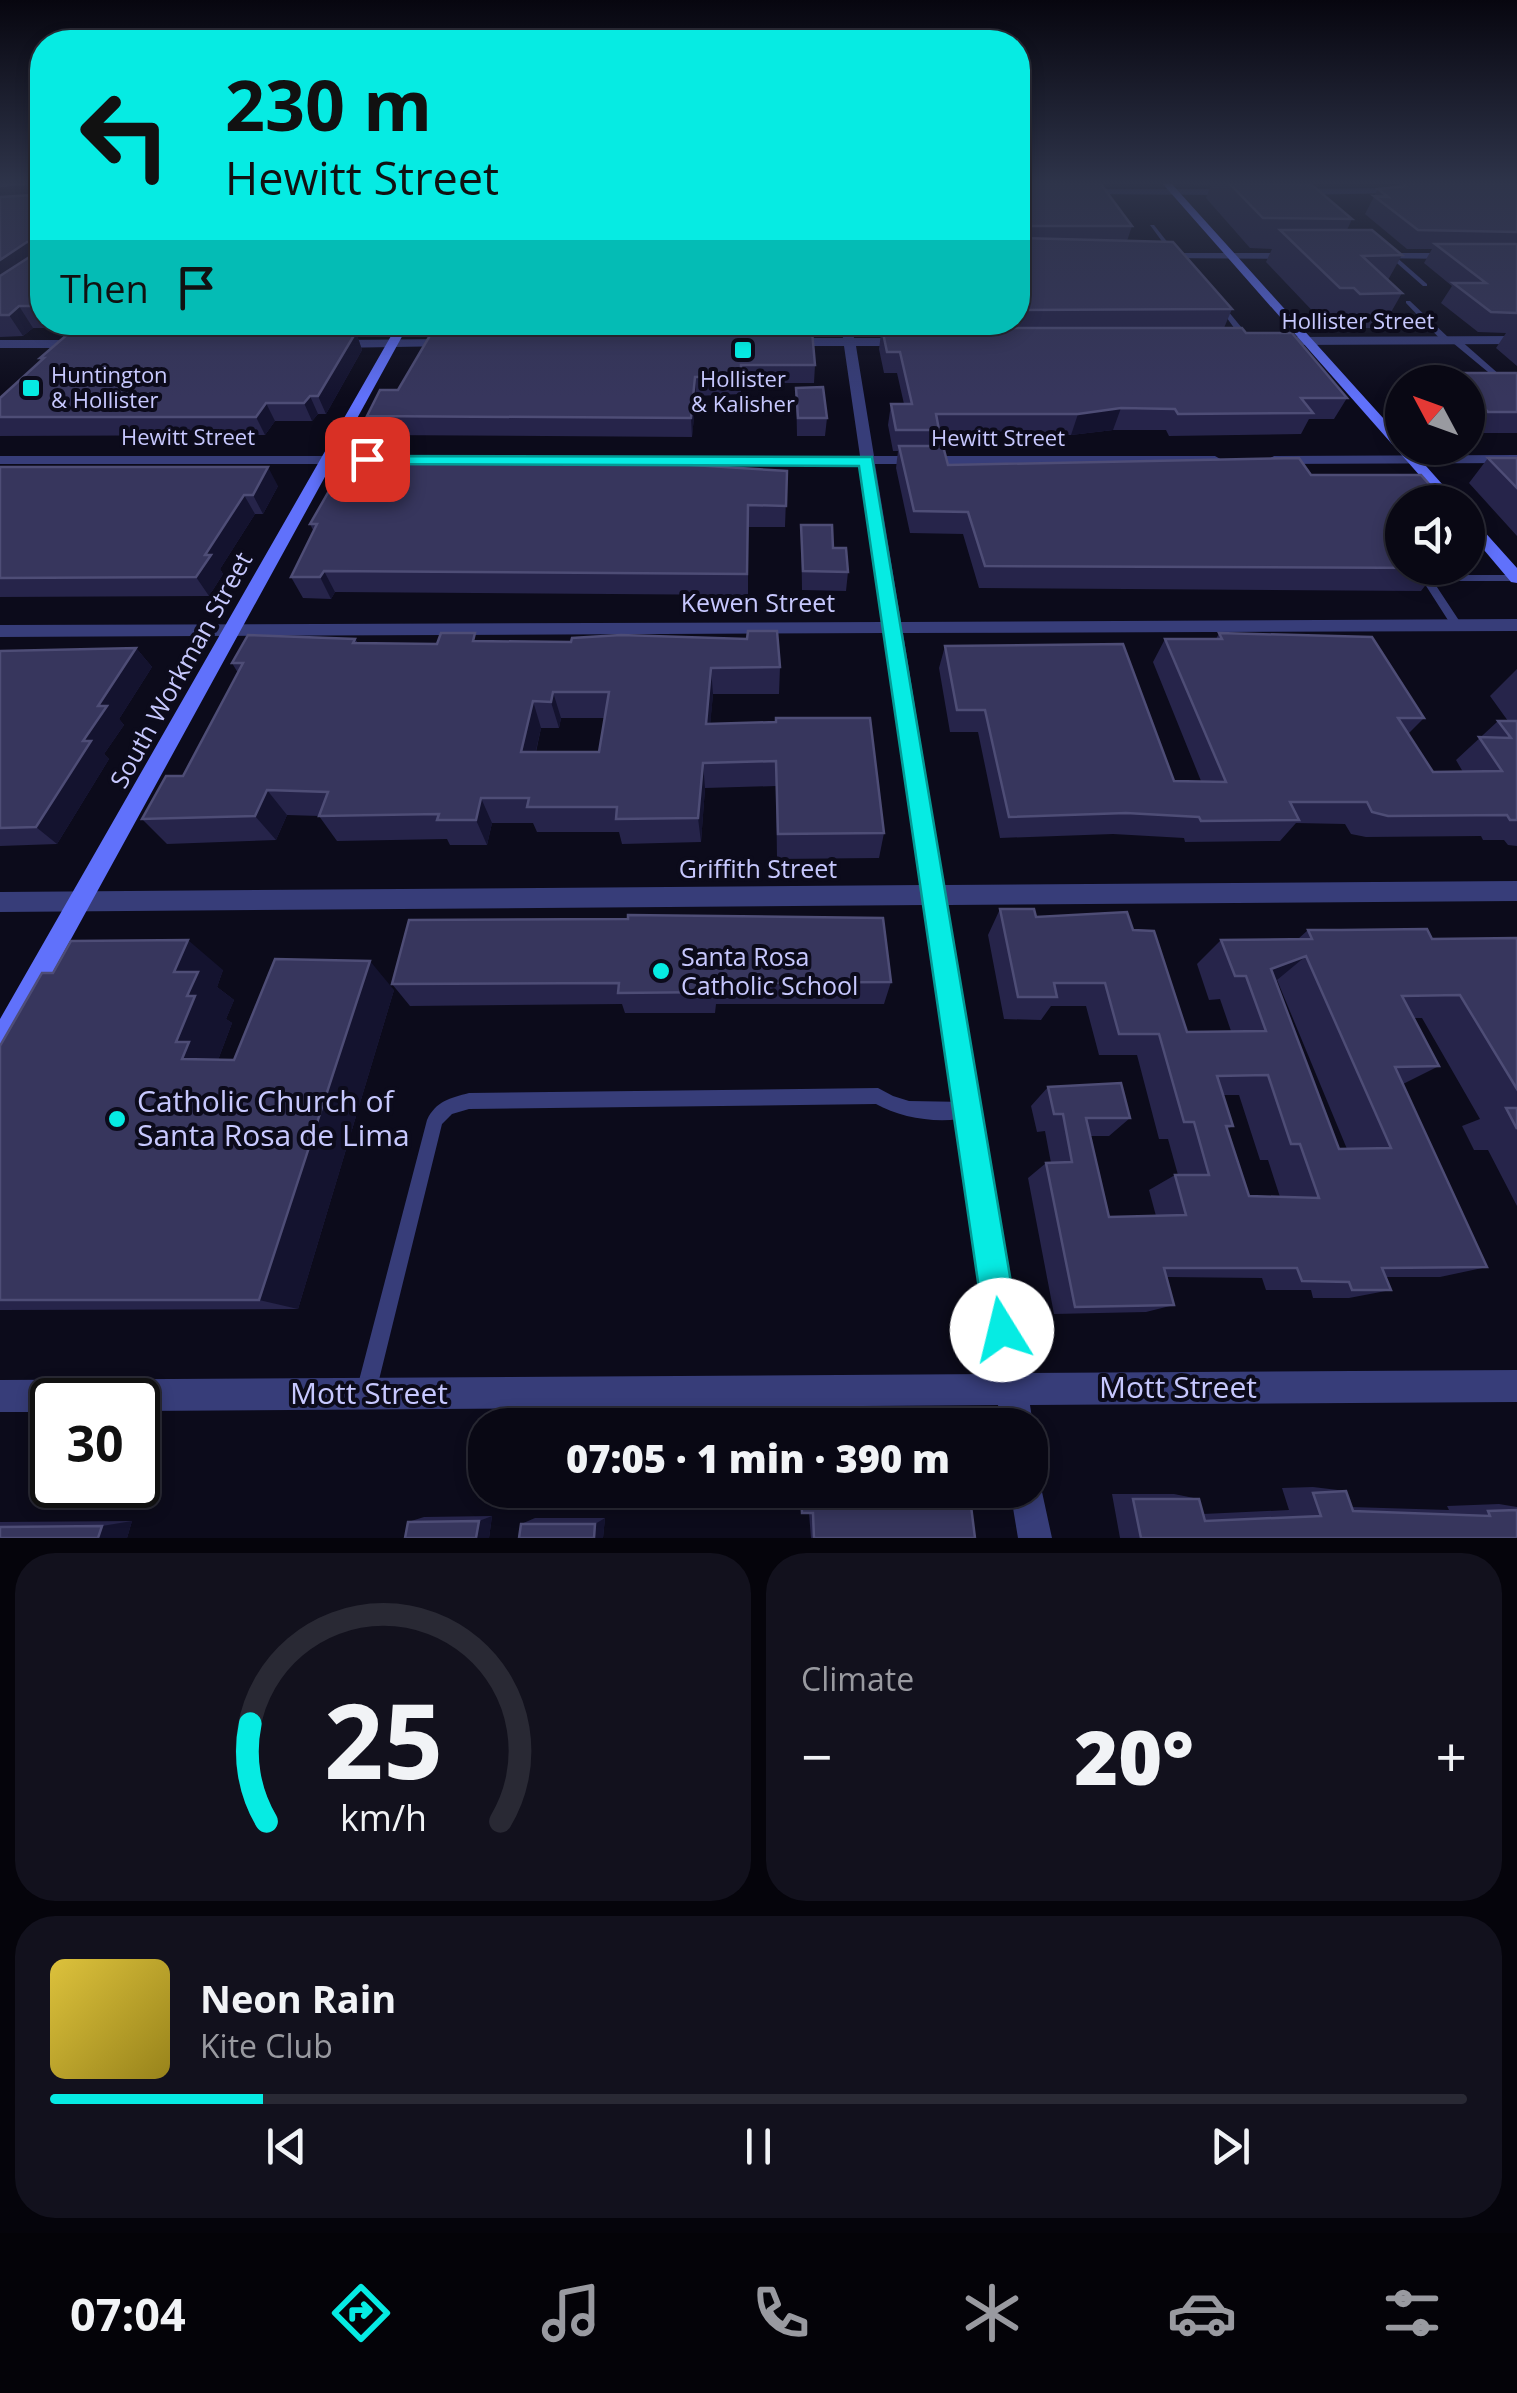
<!DOCTYPE html>
<html lang="en">
<head>
<meta charset="utf-8">
<style>
  :root { --surface:#090814; --page:#12111d; --text:#f1f3f6; --muted:#999aa0; --line:#292934; --accent:#06ebe3 }
  body { margin:0; font-family:"Open Sans",sans-serif; background:var(--page); color:var(--text); height:100vh; display:flex; flex-direction:column; font-size:38px; white-space:nowrap }
  * { box-sizing:border-box; margin:0 }
  p { font-size:32px; color:var(--muted) }
  .icon { flex:none; width:55px; height:55px; fill:none; stroke:currentColor; stroke-width:2; stroke-linecap:round; stroke-linejoin:round }
  .map { position:relative; height:1538px; overflow:hidden }
  .side { display:flex; flex-direction:column; gap:15px; padding:15px; background:#05040b; flex:1 }
  .side>* { flex:none }
  .banner { position:absolute; left:30px; top:30px; width:1000px; height:305px; border-radius:40px; box-shadow:0 5px 15px #0003,0 0 0 2px var(--line); background:#06ebe3; color:#111; overflow:hidden }
  .needle { width:65px; rotate:311deg }
  .controls { position:absolute; left:1385px; top:365px; display:grid; gap:20px }
  .controls a { display:grid; place-items:center; width:100px; height:100px; border-radius:50%; background:var(--surface); box-shadow:0 5px 15px #0003,0 0 0 2px var(--line); font-size:50px }
  .speed { position:absolute; left:30px; top:1378px; display:flex; gap:20px; font-size:50px; font-weight:700; text-align:center }
  .speed>* { display:grid; place-content:center; width:130px; height:130px; border-radius:50%; background:var(--surface); box-shadow:0 5px 15px #0003,0 0 0 2px var(--line); line-height:1 }
  .speed .limit { border:5px solid #111; border-radius:15px; background:#fff; color:#111 }
  .pin { position:absolute; display:grid; place-items:center; width:85px; height:85px; color:#fff; margin:-42px; border-radius:20px; box-shadow:0 5px 15px #0006 }
  .me { position:absolute; width:110px; margin:-55px; rotate:351deg; stroke-linejoin:round; filter:drop-shadow(0 0 8px #0008) }
  .turn { display:flex; align-items:center; gap:35px; height:210px; padding:0 30px; font-size:45px }
  .turn .icon { width:130px; height:130px; stroke-width:2.5 }
  .turn b { display:block; font-size:70px; line-height:85px }
  .then { display:flex; align-items:center; height:95px; padding:0 30px; background:#0003; gap:20px; font-size:38px }
  .big { font-size:75px; font-weight:800; line-height:1.1 }
  .side .tile { flex:1; display:flex; flex-direction:column; justify-content:center; gap:15px; min-width:0; padding:0 35px; border-radius:40px; background:var(--page) }
  .side .dial { align-items:center; gap:0 }
  .dial svg { height:260px; overflow:visible; fill:none; stroke:var(--line); stroke-width:7; stroke-linecap:round; text-anchor:middle }
  .dial text { fill:var(--text); stroke:none }
  .song { display:flex; align-items:center; gap:30px }
  .cover { width:120px; height:120px; border-radius:15px; background:linear-gradient(135deg,hsl(50 70% 55%),hsl(50 70% 35%)) }
  .played { height:10px; border-radius:5px; background:linear-gradient(90deg,var(--accent) 15%,var(--line) 15%) }
  .keys { display:flex; justify-content:space-around; direction:ltr }
  .heat { display:flex; justify-content:space-between; align-items:center; font-size:55px; direction:ltr }
  .side .tiles { flex:1; display:grid; gap:15px; grid-template-columns:1fr 1fr }
  .tile:last-child { grid-column:span 2 }
  .trip { position:absolute; left:468px; top:1408px; width:580px; height:100px; border-radius:40px; background:var(--surface); box-shadow:0 5px 15px #0003,0 0 0 2px var(--line); font-weight:800; line-height:100px; text-align:center }
  .menu { display:flex; height:160px; justify-content:space-around; align-items:center; background:#040308; color:var(--muted) }
  .menu .icon { width:70px; height:70px }
  .menu .current { color:var(--accent) }
  .menu b { font-size:45px; color:var(--text) }
  .map>svg:first-child { display:block }
  .lines { fill:none; stroke-linecap:round; stroke-linejoin:round }
  .service { fill:#373d79; fill-rule:evenodd }
  .minor { fill:#373d79; fill-rule:evenodd }
  .secondary { fill:#6071fb; fill-rule:evenodd }
  .wall { fill:#26244a; fill-rule:evenodd }
  .shaded-wall { fill:#14132f }
  .building { fill:#37365d; stroke:#4e4d76; stroke-width:2.5; fill-rule:evenodd }
  .route { fill:#06ebe3; stroke:#049994; stroke-width:2.5 }
  .poi-dot { fill:#06ebe3; stroke:#0c0b1b; stroke-width:4 }
  .labels { text-anchor:middle; stroke-width:8; stroke-linejoin:round; paint-order:stroke }
  .far-street-label { font-size:22px; fill:#c7c8fe; stroke:#0c0b1b }
  .far-poi-label { font-size:22px; fill:#c7c8fe; stroke:#0c0b1b; text-anchor:start }
  .street-label { font-size:25px; fill:#c7c8fe; stroke:#0c0b1b }
  .poi-label { font-size:25px; fill:#c7c8fe; stroke:#0c0b1b; text-anchor:start }
  .near-poi-label { font-size:30px; fill:#c7c8fe; stroke:#0c0b1b; text-anchor:start }
  .near-street-label { font-size:30px; fill:#c7c8fe; stroke:#0c0b1b }
</style>
</head>
<body>
<div class="map">
<svg width="1517" height="1538" viewBox="0 0 1517 1538">
  <rect width="100%" height="100%" fill="#0c0b1b"/>
  <g class="lines">
    <!-- service -->
    <path class="service" d="M1150 225H1154L1176 253V255H1172Z
      M1390 255H1394L1427 284V286H1423L1390 257Z
      M1406 301H1410L1450 339V343H1444L1406 303Z
      M1219 305H1223L1251 339V343H1245L1219 307Z
      M1453 339H1459L1517 390V396L1453 343Z
      M1426 575H1517V581H1433L1462 625 1457 629 1453 628 1421 578Z
      M878 1088 893 1096 909 1101 967 1102 973 1104 975 1110 973 1116C944 1125 902 1119 876 1104L469 1109 452 1114 442 1124 376 1392 373 1399 366 1402 359 1399 356 1392 427 1120C436 1101 450 1098 469 1093Z"/>
    <!-- minor -->
    <path class="minor" d="M1400 188 1403 193 1294 195 1289 192 1294 189Z
      M1079 189H1235L1240 192 1235 195 1076 194Z
      M1159 253H1295L1300 256 1295 259 1155 258Z
      M1374 253H1455L1460 256 1455 259 1370 258Z
      M840 322H852L854 338H905L911 342 905 346H856L874 456H1215L1222 460 1215 464H875L901 622 1517 619V631L903 633 944 885 1517 881V901L948 905 1025 1373 1517 1370V1402L1030 1405 1033 1425 1030 1433V1425H1001L998 1405 138 1411V1400H52V1412H0V1380L993 1374 925 905 0 912V892L922 885 886 633 0 637V625L884 622 861 464H0V456H860L844 346H789L783 342 789 338H843Z
      M1517 336V344L1289 345 1283 341 1289 337Z
      M450 339 454 340V346L334 348 328 344 334 340Z
      M0 340H80L86 344 80 348H0Z
      M1517 455V463L1274 464 1267 460 1274 456Z
      M1030 1474 1039 1478 1052 1538H1018L1010 1490H1030Z"/>
    <!-- secondary -->
    <path class="secondary" d="M1162 183H1171L1402 439V448H1410L1458 502H1443Z
      M399 322H410L9 1052 0 1055V1019Z
      M1468 517 1473 519 1517 568V583L1511 582 1468 531Z"/>
  </g>
  <!-- wall -->
  <path class="wall" d="M0 183H42V322H379L371 335H357L362 350 326 414H318L312 421H275L265 435 0 436V398L41 361 40 358 95 333 91 328H33L23 336 0 337Z
    M1018 183 1132 226 1127 241 1232 309 1224 328 1246 333 1347 398 1334 419H1309L1301 434 1169 436 1166 430H1113L1071 435 938 436 936 446 948 465 1311 475 1402 568H1439L1421 591 979 588 963 534 910 533 896 468 898 451H893L888 425 891 404H904L897 373H884L879 349 881 334H877L874 322H1018Z
    M1191 183H1272L1352 219 1347 230 1402 255 1388 280 1402 293 1382 328H1342L1336 322H1323L1266 262 1272 249 1250 248 1206 198 1211 185H1193Z
    M1398 183H1517V366L1496 348 1506 333 1478 332 1441 303 1452 286 1424 263 1432 249H1407L1365 214 1378 189 1396 187Z
    M435 322H818V329H810L815 365 814 383H741V394L696 396 692 437 374 435 367 416 398 390 445 332 443 327H436Z
    M1447 373H1517V433H1473L1468 428V382H1441Z
    M796 388 827 418 825 436H797Z
    M1488 458H1517V536L1469 483Z
    M0 467 278 486 263 514H255L220 569 223 574 209 596 0 597Z
    M787 471 785 527H748V595L335 592 331 599 303 598 291 577 314 532 310 524Z
    M801 525 833 548 848 572 846 591 802 590Z
    M1468 528 1480 542 1468 557Z
    M1219 633 1424 718 1408 734 1433 772H1463L1456 760 1498 721H1508L1490 696 1517 669V846L1508 845 1504 840H1483L1481 836 1366 837 1351 834 1345 824 1296 823 1280 841 1185 842 1184 838 1113 834 1000 838 978 732H950L939 668 945 646 1174 781H1201L1153 662 1165 639H1216Z
    M355 639 358 643 437 644 478 641 780 667 779 694H713L710 724 776 722 884 833 879 858 777 859 776 786 705 788 701 842 622 844 619 832H537L533 823H492L487 845H450L447 839 337 841 319 816 287 815 276 840 167 844 142 819 183 776 238 673 232 663ZM561 718H605L599 752H536L541 728H559Z
    M136 648 152 667 119 719 124 725 104 754 109 759 57 844 0 846V651Z
    M1000 909 1036 917 1133 930 1187 1032 1231 1031 1220 999 1209 1000 1197 964 1221 940 1298 939 1308 930 1432 939 1517 938V1206L1488 1150H1474L1462 1126 1480 1119 1422 1018H1414L1439 1066 1403 1084 1487 1267 1440 1277H1386L1391 1290 1349 1298H1313L1311 1290H1266L1262 1278 1167 1277 1174 1305 1146 1312 1054 1314 1028 1178 1046 1163H1051L1045 1131 1037 1132 1031 1106 1048 1087 1130 1118 1109 1136H1090L1109 1217 1156 1216 1149 1190 1175 1175H1178L1168 1139H1159L1137 1055H1099L1086 1006H1051L1041 1020 1004 1019 988 935ZM1277 980 1347 1149H1339L1276 981ZM1223 1095H1239L1260 1160H1268L1280 1197 1249 1196 1227 1129 1233 1126Z
    M223 970 217 987 234 1000 226 1019 232 1023 218 1060H234L394 990 298 1309 0 1310V1046L53 973Z
    M891 982 884 1004H716L715 1013H625L622 1004 410 1006 392 984Z
    M1313 1487 1346 1491 1351 1507 1449 1510 1447 1506 1499 1504 1517 1507V1538H1120L1112 1494H1174L1199 1499 1203 1514 1289 1510 1282 1488Z
    M799 1490H969L975 1538H811L809 1513H802L799 1506Z
    M492 1516 489 1538 408 1522 424 1517Z
    M535 1518H605L603 1538H519L521 1524Z
    M132 1521 127 1538H0V1522Z"/>
  <!-- shaded-wall -->
  <path class="shaded-wall" d="M31 183 42 202 0 207V186Z
    M27 242 40 262 0 290V260Z
    M19 306 33 328 23 336 9 315Z
    M366 322H379L371 335Z
    M356 332 362 350 326 414 318 396Z
    M695 377 696 396 692 437 691 418Z
    M310 396 318 414 312 421 304 403Z
    M266 403 275 421 265 435 256 417Z
    M1121 408 1113 430 1071 435 1078 414Z
    M268 467 278 486 263 514 253 495Z
    M244 495 255 514 220 569 223 574 209 596 196 577 205 555Z
    M324 571 335 592 331 599 320 577Z
    M136 648 152 667 119 719 124 725 104 754 109 759 57 844 36 827 83 741 98 706Z
    M711 668 713 694 708 751 706 724Z
    M553 692 561 718 559 728 551 702Z
    M533 701 541 728 530 777 521 752Z
    M703 763 705 788 701 842 698 818Z
    M267 790 287 815 276 840 255 816Z
    M481 798 492 823 487 845 476 820Z
    M188 940 223 970 217 987 234 1000 226 1019 232 1023 218 1060 182 1059 176 1042 187 996 174 972Z
    M1306 956 1277 980 1251 990 1271 969Z
    M370 961 394 990 298 1309 259 1300Z
    M492 1516 489 1538H476L479 1521Z
    M605 1518 603 1538H594L595 1524Z
    M132 1521 127 1538H98L102 1526Z"/>
  <!-- building -->
  <path class="building" d="M0 183H42V306H19L9 315H0V276L31 256 32 242H27L0 260V197L33 195 31 183 0 186Z
    M1018 183H1100L1132 226H1023L1020 238 1173 242 1232 309 1018 310Z
    M1229 183 1312 185 1352 219 1263 218Z
    M1402 183H1517V232L1418 230 1374 196 1388 197 1378 189 1406 186Z
    M1280 230H1372L1402 255 1362 256 1402 293 1360 294 1354 288H1340Z
    M1435 244H1517V313L1491 312 1453 283H1486Z
    M882 328H1242L1246 333H1292L1347 398H1301L1313 413 1178 414 1175 409 1121 408 1078 414H936L939 430H896L891 404H912L900 352H887Z
    M812 331 815 365H741V376L695 377 691 418 367 416 380 390H398L432 332Z
    M356 332 318 396H310L304 403H266L256 417H0V398L44 358H40L69 333Z
    M1447 373H1517V412H1488L1468 393V382H1457Z
    M823 387 827 418H798L796 388Z
    M899 446H943L948 465 1299 458 1311 475H1421L1445 502H1402V568H1439L985 566 968 512 914 511Z
    M1488 458H1517V488Z
    M345 463 676 464 787 471 786 506 748 505 747 574 324 571 320 577H291L317 524H310Z
    M0 467H268L253 495H244L205 555H211L196 577 0 578Z
    M801 525H832L833 548H846L848 572 803 571Z
    M1468 528 1480 542H1468Z
    M748 631H777L780 667 711 668 706 724 776 722V718H870L884 833 778 834 776 761 703 763 698 818 616 819 617 807H527L529 798H481L476 820H437L439 814 319 816 328 792 267 790 255 816 142 819 166 776H183L243 663H232L248 635 355 639 353 643 437 644 441 633H475L473 641 571 642 572 638 621 635 747 639ZM553 692H609L599 752H521L533 701 551 702Z
    M1219 633 1372 637 1424 718H1398L1433 772 1502 771 1479 737 1511 738 1498 721H1517V820H1510L1507 815 1388 816 1372 812 1367 802H1290L1299 820 1201 821 1199 817 1126 813 1009 817 985 710H957L945 646 1123 644 1174 781 1226 782 1165 639H1222Z
    M136 648 98 706H107L83 741H91L36 827 0 828V651Z
    M1000 909H1034L1036 917 1127 912 1133 930 1154 931 1187 1032 1266 1031 1246 976H1235L1221 940 1312 939 1308 930H1341L1427 929 1432 939 1517 938V1089L1460 995 1402 996 1439 1066 1395 1067 1487 1267 1382 1268 1391 1290H1352L1349 1282 1302 1281 1297 1268H1164L1174 1305 1075 1307 1046 1163 1072 1162 1063 1114H1054L1048 1087 1121 1083 1130 1118H1086L1109 1217 1186 1215 1175 1175H1209L1194 1122H1184L1159 1034H1119L1105 983H1054L1057 997H1018ZM1306 956 1391 1148 1339 1149 1271 969ZM1268 1075 1291 1144H1300L1319 1198 1249 1196 1226 1126H1233L1217 1076Z
    M628 915 883 918 891 982 714 983 713 992 618 993 619 983 392 984 409 920 628 919Z
    M188 940 174 972H198L187 996H195L176 1042H189L182 1059 234 1060 275 959 370 961 259 1300H0V1046L42 973H53L71 941Z
    M1506 1108H1517V1129Z
    M801 1490H969L975 1538H814L813 1513H802Z
    M1346 1491 1353 1511 1490 1516 1488 1511 1517 1510V1538H1141L1133 1499H1199L1205 1521 1321 1516 1313 1493Z
    M479 1521 476 1538H405L408 1522Z
    M521 1524H595L594 1538H519Z
    M102 1526 98 1538H0V1527Z"/>
  <!-- sky -->
  <linearGradient id="sky" x2="0" y2="1"><stop stop-color="#07060f"/><stop offset="0.46" stop-color="#2e344a"/><stop offset="1" stop-color="#2e344a" stop-opacity="0"/></linearGradient>
  <rect width="1517" height="398" fill="url(#sky)"/>
  <!-- route -->
  <path class="route" d="M361 456 872 457 1019 1330 1014 1343 1002 1348 990 1343 985 1330 859 466 367 464 361 463Z"/>
  <!-- markers -->
  <g class="poi-dot">
    <rect x="733" y="340" width="20" height="20" rx="5"/>
    <rect x="21" y="378" width="20" height="20" rx="5"/>
    <circle cx="661" cy="971" r="10"/>
    <circle cx="117" cy="1119" r="10"/>
  </g>
  <g class="labels">
    <!-- far-street labels -->
    <g class="far-street-label">
      <text x="1358" y="329">Hollister Street</text>
      <text x="188" y="445">Hewitt Street</text>
      <text x="998" y="446">Hewitt Street</text>
    </g>
    <!-- far-poi labels -->
    <g class="far-poi-label">
      <text x="51" y="383">Huntington<tspan x="51" dy="25">&amp; Hollister</tspan></text>
      <text x="743" y="387" text-anchor="middle">Hollister<tspan x="743" dy="25">&amp; Kalisher</tspan></text>
    </g>
    <!-- street labels -->
    <g class="street-label">
      <text x="758" y="612">Kewen Street</text>
      <text transform="translate(181 670) rotate(-61)" y="9">South Workman Street</text>
      <text x="758" y="878">Griffith Street</text>
    </g>
    <!-- poi labels -->
    <g class="poi-label">
      <text x="681" y="966">Santa Rosa<tspan x="681" dy="29">Catholic School</tspan></text>
    </g>
    <!-- near-poi labels -->
    <g class="near-poi-label">
      <text x="137" y="1112">Catholic Church of<tspan x="137" dy="34">Santa Rosa de Lima</tspan></text>
    </g>
    <!-- near-street labels -->
    <g class="near-street-label">
      <text x="1178" y="1398">Mott Street</text>
      <text x="369" y="1404">Mott Street</text>
    </g>
  </g>
</svg>
<div class="controls">
<a><svg class="needle" viewBox="-14 -14 28 28"><path d="M0-13l5 13h-10z" fill="#e53935"/><path d="M0 13l5-13h-10z" fill="#999aa0"/></svg></a>
<a><svg class="icon" aria-label="sound" viewBox="0 0 24 24"><path d="M4 9h4l5-4v14l-5-4H4zM17 9q2 3 0 6"/></svg></a>
</div>
<div class="speed"><div class="limit">30</div></div>
<div class="pin" style="left:367px;top:459px;background:#d93025"><svg class="icon" aria-label="arrive" viewBox="0 0 24 24"><path d="M6 21V4h12l-3 4 3 4H6"/></svg></div>
<svg class="me" style="left:1002px;top:1330px" viewBox="-20 -20 40 40"><circle r="19" fill="#fff"/><path d="M0-13L10 11 0 6-10 11z" fill="#06ebe3"/></svg>
<div class="trip">07:05 · 1 min · 390 m</div>
<div class="banner">
<div class="turn"><svg class="icon" aria-label="left" viewBox="0 0 24 24"><path d="M17 20v-9H6M10 6l-5 5 5 5"/></svg><div><b>230 m</b>Hewitt Street</div></div>
<div class="then">Then<svg class="icon" aria-label="arrive" viewBox="0 0 24 24"><path d="M6 21V4h12l-3 4 3 4H6"/></svg></div>
</div>
</div>
<section class="side">
<div class="tiles">
<div class="tile dial"><svg viewBox="0 0 100 80">
<path d="M14 69A42 42 0 1 1 86 69"/>
<path d="M14 69A42 42 0 0 1 9 39" stroke="#06ebe3"/>
<text x="50" y="56" font-size="32" font-weight="700">25</text>
<text x="50" y="72" font-size="11">km/h</text>
</svg></div>
<div class="tile"><p>Climate</p>
<div class="heat"><a>−</a><b class="big">20°</b><a>+</a></div>
</div>
<div class="tile">
<div class="song"><i class="cover"></i><div><b>Neon Rain</b><p>Kite Club</p></div></div>
<div class="played"></div>
<div class="keys"><svg class="icon" aria-label="previous" viewBox="0 0 24 24"><path d="M18 5L8 12l10 7zM5 5v14"/></svg><svg class="icon" aria-label="pause" viewBox="0 0 24 24"><path d="M8 5v14M16 5v14"/></svg><svg class="icon" aria-label="next" viewBox="0 0 24 24"><path d="M6 5l10 7-10 7zM19 5v14"/></svg></div>
</div>
</div>
</section>
<nav class="menu">
<b>07:04</b>
<svg class="icon current" aria-label="directions" viewBox="0 0 24 24"><path d="M12 3l9 9-9 9-9-9zM9 14v-3h6M13 9l2 2-2 2"/></svg>
<svg class="icon" aria-label="music" viewBox="0 0 24 24"><path d="M9 18V5l10-2v13"/><circle cx="6" cy="18" r="3"/><circle cx="16" cy="16" r="3"/></svg>
<svg class="icon" aria-label="phone" viewBox="0 0 24 24"><path d="M5 4h4l2 5-3 2q2 4 5 5l2-3 5 2v4C11 20 4 13 5 4z"/></svg>
<svg class="icon" aria-label="climate" viewBox="0 0 24 24"><path d="M12 3v18M4 7l16 10M4 17L20 7"/></svg>
<svg class="icon" aria-label="car" viewBox="0 0 24 24"><path d="M5 17H2v-5l4-1 3-4h7l3 4 3 1v5h-3M9 17h6M6 11h13"/><circle cx="7" cy="17" r="2"/><circle cx="17" cy="17" r="2"/></svg>
<svg class="icon" aria-label="filters" viewBox="0 0 24 24"><path d="M4 7h16M4 17h16"/><circle cx="9" cy="7" r="2"/><circle cx="15" cy="17" r="2"/></svg>
</nav>
</body>
</html>
